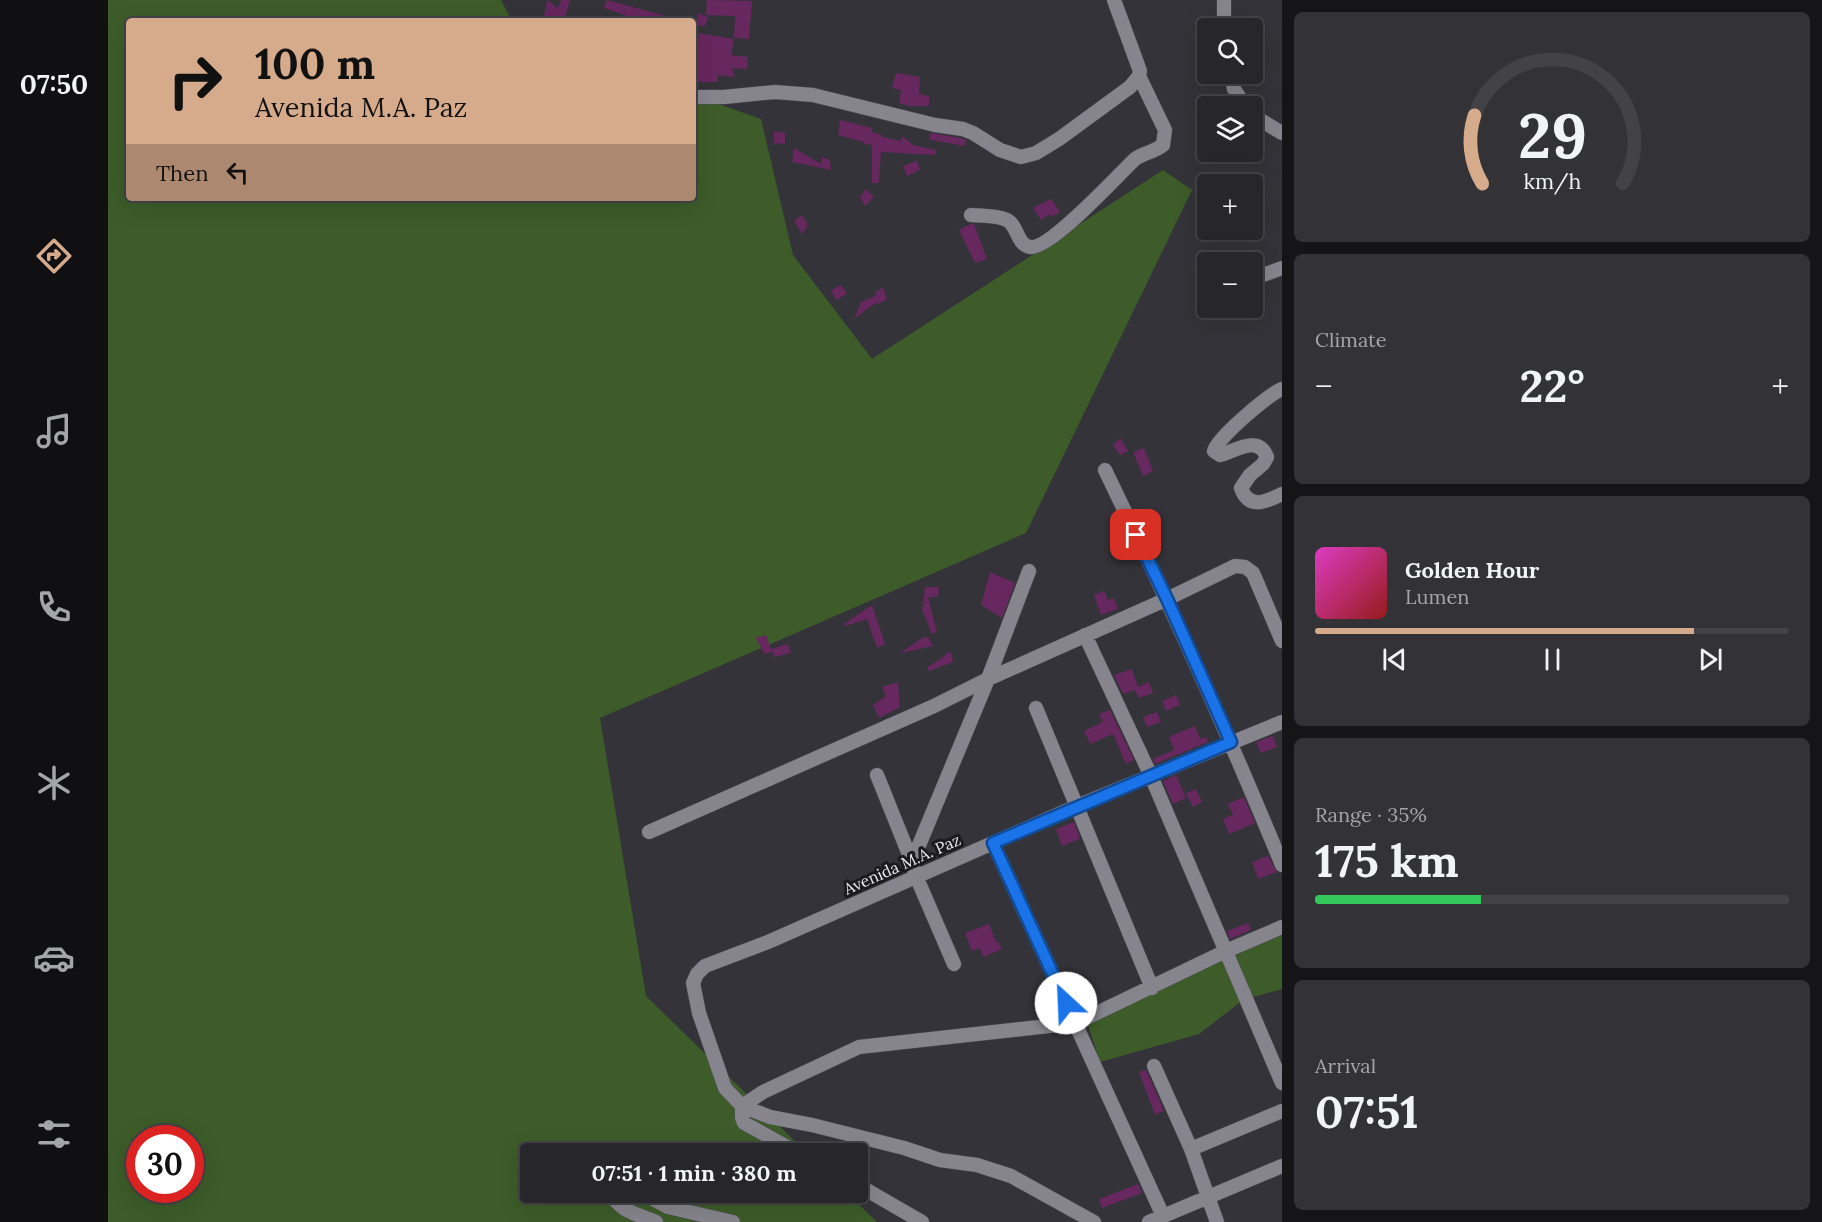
<!DOCTYPE html>
<html lang="en">
<head>
<meta charset="utf-8">
<style>
  :root { --surface:#27262b; --page:#333237; --text:#f1f3f6; --muted:#a4a5a9; --line:#434347; --accent:#d6ab8b }
  body { margin:0; font-family:Lora,serif; background:var(--page); color:var(--text); height:100vh; display:flex; flex-direction:column; font-size:22px; white-space:nowrap }
  * { box-sizing:border-box; margin:0 }
  p { font-size:20px; color:var(--muted) }
  .icon { flex:none; width:33px; height:33px; fill:none; stroke:currentColor; stroke-width:2; stroke-linecap:round; stroke-linejoin:round }
  .map { position:relative; flex:1; overflow:hidden }
  .sheet { display:flex; flex-direction:column; gap:12px; padding:12px; background:#151518; width:540px }
  .sheet>* { flex:none }
  .hud { position:absolute; left:18px; top:18px; width:570px; height:183px; border-radius:6px; box-shadow:0 6px 24px #0002,0 0 0 2px var(--line); background:#d6ab8b; color:#111; overflow:hidden }
  .buttons { position:absolute; left:1089px; top:18px; display:grid; gap:12px }
  .buttons a { display:grid; place-items:center; width:66px; height:66px; border-radius:6px; background:var(--surface); box-shadow:0 6px 24px #0002,0 0 0 2px var(--line); font-size:30px }
  .speed { position:absolute; left:18px; top:1125px; display:flex; gap:12px; font-size:30px; font-weight:700; text-align:center }
  .speed>* { display:grid; place-content:center; width:78px; height:78px; border-radius:50%; background:var(--surface); box-shadow:0 6px 24px #0002,0 0 0 2px var(--line); line-height:1 }
  .speed .limit { border:9px solid #d22; background:#fff; color:#111 }
  .pin { position:absolute; display:grid; place-items:center; width:51px; height:51px; color:#fff; margin:-26px; border-radius:12px; box-shadow:0 3px 9px #0006 }
  .me { position:absolute; width:66px; margin:-33px; rotate:335deg; stroke-linejoin:round; filter:drop-shadow(0 0 4px #0008) }
  .turn { display:flex; align-items:center; gap:21px; height:126px; padding:0 30px; font-size:27px }
  .turn .icon { width:78px; height:78px; stroke-width:2.5 }
  .turn b { display:block; font-size:42px; line-height:51px }
  .then { display:flex; align-items:center; height:57px; padding:0 30px; background:#0003; gap:12px; font-size:22px }
  .big { font-size:45px; font-weight:800; line-height:1.1 }
  .sheet .tile { flex:1; display:flex; flex-direction:column; justify-content:center; gap:9px; min-width:0; padding:0 21px; border-radius:9px; background:var(--page) }
  .sheet .dial { align-items:center; gap:0 }
  .dial svg { height:156px; overflow:visible; fill:none; stroke:var(--line); stroke-width:7; stroke-linecap:round; text-anchor:middle }
  .dial text { fill:var(--text); stroke:none }
  .song { display:flex; align-items:center; gap:18px }
  .cover { width:72px; height:72px; border-radius:9px; background:linear-gradient(135deg,hsl(310 70% 55%),hsl(0 70% 35%)) }
  .played { height:6px; border-radius:3px; background:linear-gradient(90deg,var(--accent) 80%,var(--line) 80%) }
  .keys { display:flex; justify-content:space-around; direction:ltr }
  .heat { display:flex; justify-content:space-between; align-items:center; font-size:33px; direction:ltr }
  .charge { height:9px; border-radius:4px; background:linear-gradient(90deg,#34c759 35%,var(--line) 0) }
  .trip { position:absolute; left:412px; top:1143px; width:348px; height:60px; border-radius:6px; background:var(--surface); box-shadow:0 6px 24px #0002,0 0 0 2px var(--line); font-weight:800; line-height:60px; text-align:center }
  main { display:flex; flex:1; min-height:0 }
  .dock { display:flex; flex-direction:column; width:108px; justify-content:space-around; align-items:center; background:#100f11; color:var(--muted) }
  .dock .icon { width:42px; height:42px }
  .dock .on { color:var(--accent) }
  .dock b { font-size:27px; color:var(--text) }
  .map>svg:first-child { display:block }
  .green { fill:#3d5c29; fill-rule:evenodd }
  .building { fill:#67275f }
  .lines { fill:none; stroke-linecap:round; stroke-linejoin:round }
  .minor-casing { stroke:#515056; stroke-width:15 }
  .minor { stroke:#86858d; stroke-width:14 }
  .route-casing { stroke:#114b97; stroke-width:15 }
  .route { stroke:#1a73e8; stroke-width:10 }
  .labels { text-anchor:middle; stroke-width:6; stroke-linejoin:round; paint-order:stroke }
  .street-label { font-size:16px; fill:#ecebef; stroke:#1b1b1e }
</style>
</head>
<body>
<main>
<nav class="dock">
<b>07:50</b>
<svg class="icon on" aria-label="directions" viewBox="0 0 24 24"><path d="M12 3l9 9-9 9-9-9zM9 14v-3h6M13 9l2 2-2 2"/></svg>
<svg class="icon" aria-label="music" viewBox="0 0 24 24"><path d="M9 18V5l10-2v13"/><circle cx="6" cy="18" r="3"/><circle cx="16" cy="16" r="3"/></svg>
<svg class="icon" aria-label="phone" viewBox="0 0 24 24"><path d="M5 4h4l2 5-3 2q2 4 5 5l2-3 5 2v4C11 20 4 13 5 4z"/></svg>
<svg class="icon" aria-label="climate" viewBox="0 0 24 24"><path d="M12 3v18M4 7l16 10M4 17L20 7"/></svg>
<svg class="icon" aria-label="car" viewBox="0 0 24 24"><path d="M5 17H2v-5l4-1 3-4h7l3 4 3 1v5h-3M9 17h6M6 11h13"/><circle cx="7" cy="17" r="2"/><circle cx="17" cy="17" r="2"/></svg>
<svg class="icon" aria-label="filters" viewBox="0 0 24 24"><path d="M4 7h16M4 17h16"/><circle cx="9" cy="7" r="2"/><circle cx="15" cy="17" r="2"/></svg>
</nav>
<div class="map">
<svg width="1174" height="1222" viewBox="0 0 1174 1222">
  <rect width="100%" height="100%" fill="#343339"/>
  <!-- green -->
  <path class="green" d="M0 0H393L404 21H21V198H585V95L653 119 685 255 764 359 1055 170 1084 190 918 533 492 718 538 996 699 1153 423 1154V1192L739 1193 769 1222H0ZM32 1138H82V1190H32Z
    M1174 933V989L1135 1000 1091 1034 992 1062 979 1022Z"/>
  <!-- building -->
  <path class="building" d="M439 0 450 8 453 0H462L456 21H435Z
    M499 0 565 18V21H520L522 17 496 8Z
    M599 0 644 1 641 39 626 38 627 16 598 15Z
    M590 13 600 17 597 26H588Z
    M591 33 626 39 623 55 640 57 639 69 624 68 627 77 610 75V82H585Z
    M788 73 812 77 811 94 821 96V106H801L791 103 793 90 784 88Z
    M732 120 764 128V132L774 135V137L793 141 794 136 805 145 828 150 827 155 773 152 771 183H764V145L756 144V142L730 135Z
    M666 131 677 133V144L666 143Z
    M822 133 853 138 858 140 857 146 822 140Z
    M686 148 713 164 714 157 722 160 723 170 684 162Z
    M809 161 812 170 799 176 795 166Z
    M758 189 766 197 757 206 752 197Z
    M943 199 952 212 944 217 942 214 933 220 925 208Z
    M694 215 700 225 694 234 686 221Z
    M863 224H866L879 259 867 263 851 230Z
    M733 285 739 294 728 300 723 290Z
    M775 287 779 299 769 305V302L746 319 753 302 768 296 767 293Z
    M1012 438 1020 451 1012 455 1005 445Z
    M1036 448 1045 471 1035 476 1025 452Z
    M882 572 907 583 894 618 873 605Z
    M817 587H831L830 597H820L829 632 824 634 813 607H815Z
    M996 591 1000 600 1006 598 1010 609 993 615 986 595Z
    M764 605 777 644 769 648 759 619 737 626 736 624Z
    M658 635 664 652 656 654 648 638Z
    M820 637 825 646 792 653 814 638Z
    M680 644 683 653 666 657 663 649Z
    M843 651 845 662 821 671 819 668Z
    M1024 669 1030 687 1041 682 1045 693 1031 698 1027 690 1015 694 1006 675Z
    M790 682 792 707 771 718 765 705 778 696 774 687Z
    M1068 695 1072 705 1058 711 1054 701Z
    M1002 710 1026 760 1018 764 1005 734 982 744 976 731 995 722 991 714Z
    M1049 712 1053 722 1039 727 1035 717Z
    M1087 726 1092 739 1098 737 1100 742 1047 764 1045 759 1066 750 1061 737Z
    M1165 736 1169 747 1153 753 1148 742Z
    M1068 775 1078 798 1065 804 1055 781Z
    M1088 789 1094 802 1085 807 1078 793Z
    M1136 797 1147 823 1121 834 1115 819 1125 815 1120 804Z
    M966 822 972 839 954 846 948 829Z
    M1160 856 1169 872 1150 879 1144 862Z
    M1140 923 1143 930 1122 939 1119 931Z
    M881 924 888 942 890 941 894 949 875 957 872 948 864 951 857 933Z
    M1038 1070 1056 1111 1047 1115 1031 1072Z
    M1030 1184 1034 1193 994 1208 991 1199Z"/>
  <g class="lines">
    <defs>
      <path id="minor" d="M1116 0V28
        M1123 74 1126 89 1137 106
        M585 97H616L667 92 705 95 827 125 855 129 865 133 892 150 913 157 928 153 951 139 1022 87 1031 76 1032 71 1006 0
        M1144 115 1174 133
        M863 215C873 216 889 215 899 220 910 226 909 245 922 247 942 250 1010 175 1027 159 1036 153 1046 152 1055 145L1057 130 1031 76
        M1144 279 1174 268
        M1174 389C1160 395 1109 438 1106 451L1112 455C1128 451 1150 434 1159 457L1155 464 1142 475 1133 488C1141 510 1158 502 1174 494
        M997 470C1060 600 1119 731 1174 865
        M977 635 1043 776 1174 1083
        M928 708 1044 988
        M769 775 804 862
        M541 832 826 706 880 679 1059 599 1127 566 1137 567 1145 573 1174 641
        M885 843 1055 1216
        M846 964 808 876 804 862 880 679 921 571
        M1046 1066 1083 1149 1109 1222
        M1083 1149 1174 1111
        M692 1154 636 1123 634 1118V1106L655 1092 751 1047 968 1023 1118 951 1174 927
        M750 1185 814 1222
        M502 1192C511 1212 530 1214 548 1222
        M532 1192 560 1207 625 1222
        M986 1222 903 1176 869 1165 832 1160 796 1148 704 1125 662 1117 634 1106 617 1088 591 1013 585 983 589 974 597 966 660 942 969 806 1174 722
        M1041 1222 1174 1166"/>
    </defs>
    <!-- minor casing -->
    <use href="#minor" class="minor-casing"/>
    <!-- minor -->
    <use href="#minor" class="minor"/>
  </g>
  <g class="lines">
    <defs>
      <path id="route" d="M958 1003 885 843 1123 742 1059 599 1028 535"/>
    </defs>
    <!-- route casing -->
    <use href="#route" class="route-casing"/>
    <!-- route -->
    <use href="#route" class="route"/>
  </g>
  <g class="labels">
    <!-- street labels -->
    <g class="street-label">
      <text transform="translate(794 864) rotate(-24)" y="6">Avenida M.A. Paz</text>
    </g>
  </g>
</svg>
<div class="buttons">
<a><svg class="icon" aria-label="search" viewBox="0 0 24 24"><circle cx="10" cy="10" r="6"/><path d="M15 15l6 6"/></svg></a>
<a><svg class="icon" aria-label="layers" viewBox="0 0 24 24"><path d="M12 4l9 5-9 5-9-5zM3 14l9 5 9-5"/></svg></a>
<a>+</a>
<a>−</a>
</div>
<div class="speed"><div class="limit">30</div></div>
<div class="pin" style="left:1028px;top:535px;background:#d93025"><svg class="icon" aria-label="arrive" viewBox="0 0 24 24"><path d="M6 21V4h12l-3 4 3 4H6"/></svg></div>
<svg class="me" style="left:958px;top:1003px" viewBox="-20 -20 40 40"><circle r="19" fill="#fff"/><path d="M0-13L10 11 0 6-10 11z" fill="#1a73e8"/></svg>
<div class="trip">07:51 · 1 min · 380 m</div>
<div class="hud">
<div class="turn"><svg class="icon" aria-label="right" viewBox="0 0 24 24"><path d="M7 20v-9h11M14 6l5 5-5 5"/></svg><div><b>100 m</b>Avenida M.A. Paz</div></div>
<div class="then">Then<svg class="icon" aria-label="left" viewBox="0 0 24 24"><path d="M17 20v-9H6M10 6l-5 5 5 5"/></svg></div>
</div>
</div>
<section class="sheet">
<div class="tile dial"><svg viewBox="0 0 100 80">
<path d="M14 69A42 42 0 1 1 86 69"/>
<path d="M14 69A42 42 0 0 1 10 34" stroke="#d6ab8b"/>
<text x="50" y="56" font-size="32" font-weight="700">29</text>
<text x="50" y="72" font-size="11">km/h</text>
</svg></div>
<div class="tile"><p>Climate</p>
<div class="heat"><a>−</a><b class="big">22°</b><a>+</a></div>
</div>
<div class="tile">
<div class="song"><i class="cover"></i><div><b>Golden Hour</b><p>Lumen</p></div></div>
<div class="played"></div>
<div class="keys"><svg class="icon" aria-label="previous" viewBox="0 0 24 24"><path d="M18 5L8 12l10 7zM5 5v14"/></svg><svg class="icon" aria-label="pause" viewBox="0 0 24 24"><path d="M8 5v14M16 5v14"/></svg><svg class="icon" aria-label="next" viewBox="0 0 24 24"><path d="M6 5l10 7-10 7zM19 5v14"/></svg></div>
</div>
<div class="tile"><p>Range · 35%</p><b class="big">175 km</b><div class="charge"></div></div>
<div class="tile"><p>Arrival</p><b class="big">07:51</b></div>
</section>
</main>
</body>
</html>
